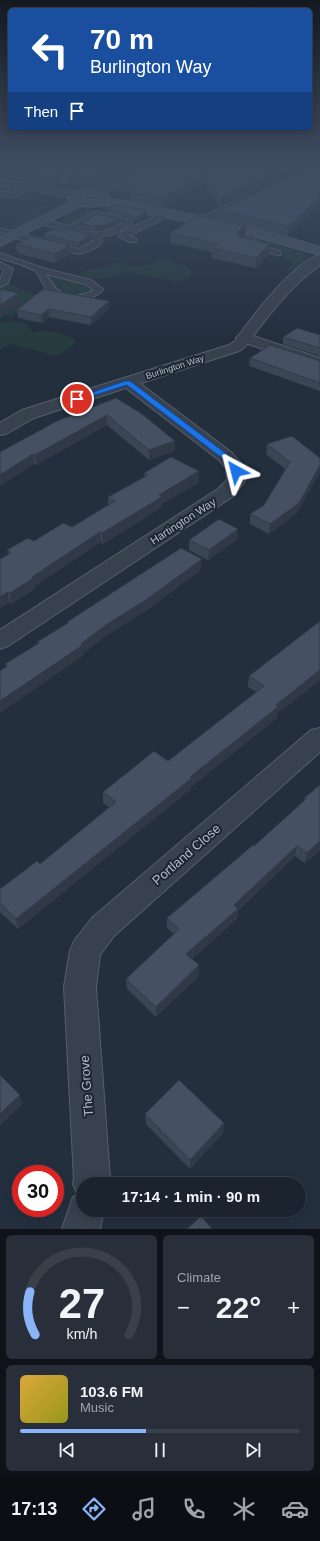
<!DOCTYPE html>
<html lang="en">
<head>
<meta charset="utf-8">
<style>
  :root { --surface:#1b232e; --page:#282f3a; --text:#f1f3f6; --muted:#a0a4aa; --line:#39404a; --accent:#8ab4f8 }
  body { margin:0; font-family:Helvetica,sans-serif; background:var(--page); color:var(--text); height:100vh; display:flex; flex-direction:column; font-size:15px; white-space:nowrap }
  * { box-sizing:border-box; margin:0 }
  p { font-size:13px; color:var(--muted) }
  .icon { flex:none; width:22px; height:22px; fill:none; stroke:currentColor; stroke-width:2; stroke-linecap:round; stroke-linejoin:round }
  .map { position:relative; height:1229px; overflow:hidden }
  .panel { display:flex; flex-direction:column; gap:6px; padding:6px; background:#0f1319; flex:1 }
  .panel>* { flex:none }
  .banner { position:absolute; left:8px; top:8px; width:304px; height:122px; border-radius:6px; box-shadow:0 2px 10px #0003,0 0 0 1px var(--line); background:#1a4fa0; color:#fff; overflow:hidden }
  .speed { position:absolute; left:12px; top:1165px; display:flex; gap:8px; font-size:20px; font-weight:700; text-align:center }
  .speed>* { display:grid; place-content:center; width:52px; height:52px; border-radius:50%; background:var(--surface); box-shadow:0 2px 10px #0003,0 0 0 1px var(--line); line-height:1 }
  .speed .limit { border:6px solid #d22; background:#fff; color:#111 }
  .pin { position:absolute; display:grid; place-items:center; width:34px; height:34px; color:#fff; margin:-17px; border:2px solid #fff; border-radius:50%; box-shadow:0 1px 4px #0007 }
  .me { position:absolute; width:44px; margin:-22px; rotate:322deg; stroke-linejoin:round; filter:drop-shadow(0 0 3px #0008) }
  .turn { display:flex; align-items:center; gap:14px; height:84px; padding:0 16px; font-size:18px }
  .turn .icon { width:52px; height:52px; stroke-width:2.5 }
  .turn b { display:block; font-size:28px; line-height:34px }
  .then { display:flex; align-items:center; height:38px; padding:0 16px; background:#0003; gap:8px; font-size:15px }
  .big { font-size:30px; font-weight:700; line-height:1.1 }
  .panel .tile { flex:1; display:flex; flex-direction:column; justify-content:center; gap:6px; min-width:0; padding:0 14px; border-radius:6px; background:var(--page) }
  .panel .dial { align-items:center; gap:0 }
  .dial svg { height:104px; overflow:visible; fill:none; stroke:var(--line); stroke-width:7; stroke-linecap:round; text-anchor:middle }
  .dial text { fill:var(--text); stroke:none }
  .song { display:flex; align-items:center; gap:12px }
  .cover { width:48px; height:48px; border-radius:6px; background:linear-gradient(135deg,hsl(40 70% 55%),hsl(60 70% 35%)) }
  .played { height:4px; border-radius:2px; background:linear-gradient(90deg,var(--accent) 45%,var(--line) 45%) }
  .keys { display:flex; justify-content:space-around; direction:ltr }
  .heat { display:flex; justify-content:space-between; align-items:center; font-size:22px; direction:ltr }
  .panel .tiles { flex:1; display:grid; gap:6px; grid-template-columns:1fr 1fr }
  .tile:last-child { grid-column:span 2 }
  .trip { position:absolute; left:76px; top:1177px; width:230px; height:40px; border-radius:20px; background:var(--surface); box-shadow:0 2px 10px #0003,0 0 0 1px var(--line); font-weight:700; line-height:40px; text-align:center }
  .tab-bar { display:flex; height:64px; justify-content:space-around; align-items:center; background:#0b0e12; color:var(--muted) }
  .tab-bar .icon { width:28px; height:28px }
  .tab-bar .current { color:var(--accent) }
  .tab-bar b { font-size:18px; color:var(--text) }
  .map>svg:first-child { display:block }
  .green { fill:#263c3f }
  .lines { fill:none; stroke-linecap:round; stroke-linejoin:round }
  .service-casing { stroke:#565f6c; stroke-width:2 }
  .minor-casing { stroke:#565f6c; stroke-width:2 }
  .tertiary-casing { stroke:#565f6c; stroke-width:2 }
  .secondary-casing { stroke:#565f6c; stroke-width:2 }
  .service { fill:#38414e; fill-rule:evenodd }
  .minor { fill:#38414e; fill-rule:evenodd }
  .tertiary { fill:#38414e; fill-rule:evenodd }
  .secondary { fill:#465061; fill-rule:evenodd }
  .wall { fill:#3b4654 }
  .shaded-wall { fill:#303945 }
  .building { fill:#455162; stroke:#303945 }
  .route { fill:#1a73e8; stroke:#114b97 }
  .labels { text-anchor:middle; stroke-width:4; stroke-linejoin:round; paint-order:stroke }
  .far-street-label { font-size:9px; fill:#b4bcc9; stroke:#1d2633 }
  .street-label { font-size:11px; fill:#b4bcc9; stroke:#1d2633 }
  .near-street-label { font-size:13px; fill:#b4bcc9; stroke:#1d2633 }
</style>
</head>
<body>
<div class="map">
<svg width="320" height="1229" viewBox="0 0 320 1229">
  <rect width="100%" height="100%" fill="#242f3e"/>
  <!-- green -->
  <path class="green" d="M42 206 49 207 40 214 12 229 4 227 24 218 21 216Z
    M98 209 132 213 138 217 131 220 93 213 88 214 73 224 63 222 84 212Z
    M256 238 307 254 310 257 289 271 284 272 294 262 284 260V251L255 242 252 240Z
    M163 258 190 268 191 276 176 282 123 271C112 279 90 283 79 273L90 269H99L117 262 134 266 152 264Z
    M53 276 84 284 90 288C83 298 68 296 58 293L48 278Z
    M15 285C21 292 31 290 37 296L10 317C0 311 0 298 0 287Z
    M17 321 27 324 33 333C48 328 61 334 75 339V344L60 354 53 355 10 344 0 349V323Z"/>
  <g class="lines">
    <defs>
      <path id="service" d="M24 184H27L31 186 16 197 0 195V191L12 193Z
        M166 211H169L173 213 161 220 128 236 136 238V242H130L119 237 122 232Z
        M93 212H96L131 220 132 223 117 233 100 237 102 241C98 249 86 252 78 254L10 237 9 235 0 232V228L78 249 94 241 86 237 39 223 38 221 42 219 69 226ZM97 217 123 223C105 233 96 235 76 229Z
        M256 231H262L263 233 249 242 280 251 281 253 280 255H277L239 245V241Z
        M0 253 46 269 91 280 103 289C100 295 92 297 85 299 67 304 53 301 43 284 41 280 38 273 35 271 27 265 9 261 0 258ZM46 274 85 284 94 290C69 302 59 297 46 274Z
        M0 262 13 269 8 283 0 287V280L4 270 0 268Z"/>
      <path id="minor" d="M294 166H310L311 168 306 171 295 168Z
        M248 195 252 197 254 199 252 201 210 223H202L200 220 202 217Z
        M244 333 320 358V368L239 341 236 338 239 335Z
        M128 377 134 379 231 452 244 467 245 481 232 497 8 646 0 649V630L218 489 227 480 226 468 219 460 122 385 120 382 122 379Z
        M320 728V752L114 936 100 955 96 987 110 1179 109 1184H83V1210H104L100 1229H62L73 1197 78 1195 73 1184 74 1179 64 987 70 951 74 941 92 918 311 730Z"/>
      <path id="tertiary" d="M139 166H152L151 168 99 195H91L89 193 91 191Z
        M0 179 76 192 80 193 82 195 80 197 76 198 0 185Z
        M320 255V265C289 287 267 317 245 347L239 351 34 418 6 434 0 435V423L22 410 229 345 235 341C251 318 293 262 320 255Z"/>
      <path id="secondary" d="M89 189 106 193 110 199C181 211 251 225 320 247V255L238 232 103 205 91 207 81 206 0 246V237L71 202 67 198 76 191ZM85 196H94L99 199 87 200 81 198Z"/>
    </defs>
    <!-- service casing -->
    <use href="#service" class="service-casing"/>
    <!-- minor casing -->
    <use href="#minor" class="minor-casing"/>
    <!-- tertiary casing -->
    <use href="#tertiary" class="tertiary-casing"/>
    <!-- secondary casing -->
    <use href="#secondary" class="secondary-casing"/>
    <!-- service -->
    <use href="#service" class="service"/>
    <!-- minor -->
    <use href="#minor" class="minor"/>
    <!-- tertiary -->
    <use href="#tertiary" class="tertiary"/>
    <!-- secondary -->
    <use href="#secondary" class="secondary"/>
  </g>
  <!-- wall -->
  <path class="wall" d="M0 166H136L96 187 74 182 68 185 61 184 54 187 0 177Z
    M142 166H299L289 173 219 207 204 182 162 207 130 201V193L113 190V181Z
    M320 166V203L287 236 221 219 222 210 299 171Z
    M107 209 147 215 133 224 131 219 107 213Z
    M80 224H119L105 229 95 231 80 228Z
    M246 226 245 236 243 237 270 244 269 254 256 268 211 258 212 252 170 243V233Z
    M44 234 91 241 78 247 44 238Z
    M16 244 71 254 55 263 17 253Z
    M43 289 109 309 91 325 49 317 42 323 18 318 17 310Z
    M320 335V356L283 344V337Z
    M250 358 320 361V391L249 366Z
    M116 398 175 441V451L149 460 107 425 36 465 0 452Z
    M292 436 297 513 269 534 250 524V514L264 505 285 469 266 454 267 444Z
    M199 471V482L162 504V507L103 544 101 542 35 586V589L11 604 9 602 0 608V559L8 554 7 550 72 527 108 505V497L144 477V473Z
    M238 529V539L208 560 189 550V540Z
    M320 621V680L278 713 277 718 191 787V789L18 929 0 912V889L40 864 109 807 103 803V792L168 761 256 692 248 687 249 676Z
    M320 785V850L305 863 295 856 238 911 237 919 192 959 199 976 156 1017 127 989 126 979 174 934 167 928V918L254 846 304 801V798Z
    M145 1114 224 1123 223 1133 190 1169 146 1124Z"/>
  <!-- shaded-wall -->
  <path class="shaded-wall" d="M120 166H136L96 187V178Z
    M287 166H299L289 173 219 207 220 198Z
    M204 173V182L162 207V198Z
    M73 174 74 182 68 185V177Z
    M60 175 61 184 54 187V178Z
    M320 196V203L287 236 288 227Z
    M147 211V215L133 224V219Z
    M119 219V224L105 229 95 231V226Z
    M246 226 245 236 238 240 239 230Z
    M90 236 91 241 78 247V243Z
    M270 244 269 254 256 268V258Z
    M70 245 71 254 55 263V254Z
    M19 293 20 304 0 318V305Z
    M109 301V309L91 325V317Z
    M49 309V317L42 323 41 315Z
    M107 415V425L36 465 35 455Z
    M175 441V451L149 460V450Z
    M33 454 34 464 0 486V475Z
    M320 465V473L297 513 269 534 270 524Z
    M199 471V482L162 504V507L103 544 102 533 159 495Z
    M238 529V539L208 560 209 550Z
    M100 532 101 542 35 586V589L11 604 10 593 32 577Z
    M202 559 201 570 146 611 106 636 83 654V656L0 713V701L81 644 106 625Z
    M8 592 9 602 0 608V597Z
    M320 670V680L278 713 277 718 191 787V789L18 929 16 919 190 777 276 705Z
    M320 841V850L305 863 307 853Z
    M297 846 295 856 238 911 237 919 186 964V954L234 905Z
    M199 965V976L156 1017V1007Z
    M20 1095 22 1105 0 1126V1114Z
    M224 1123 223 1133 190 1169V1160Z"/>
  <!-- building -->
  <path class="building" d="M0 166H120L96 178 73 174 68 177 60 175 54 178 0 169Z
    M142 166H287L220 198 204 173 162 198 130 192 141 186 113 181Z
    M306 166H320V196L288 227 222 210 299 171Z
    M115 205 147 211 133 219 131 214 107 209Z
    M97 214 119 219 105 225 95 226 80 224Z
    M198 216 246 226 239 230 238 236 270 244 256 258 212 248 218 244 170 233Z
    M53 229 64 231 69 229 90 236 78 243 44 234Z
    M32 236 70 245 55 254 16 244Z
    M0 289 19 293 0 305Z
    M43 289 109 301 91 317 49 309 41 315 17 310Z
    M297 328 320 335V348L283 337Z
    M270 345 320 361V383L250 358Z
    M116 398 142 414 175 441 149 450 107 415 35 455 33 454 0 475V452L57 421Z
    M292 436 320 458V465L299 503 270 524 250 514 264 505 290 462 267 444Z
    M171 457 199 471 159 495 162 497 102 533 100 532 32 577 34 578 10 593 8 592 0 597V559L11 553 7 550 28 538 34 541 63 523 72 527 115 501 108 497 148 475 144 473Z
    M219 519 238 529 209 550 189 540Z
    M181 548 202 559 146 600 106 625 81 644 83 645 0 701V671L7 666 5 664 39 643 37 642 68 623 67 622Z
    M320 621V670L276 705 278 707 190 777 192 778 16 919 0 903V889L37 861 40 864 116 802 103 792 154 751 168 761 264 686 249 676Z
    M320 785V841L307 853 297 846 234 905 238 909 186 954 199 965 156 1007 126 979 179 929 167 918 253 845 254 846 306 799 304 798Z
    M0 1075 20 1095 0 1114Z
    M179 1080 224 1123 190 1160 145 1114Z
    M201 1216 212 1229H187Z"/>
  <!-- sky -->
  <linearGradient id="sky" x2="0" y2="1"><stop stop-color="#141a22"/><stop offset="0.49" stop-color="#3f4d63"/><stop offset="1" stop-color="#3f4d63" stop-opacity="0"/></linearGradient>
  <rect width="320" height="338" fill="url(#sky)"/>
  <!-- route -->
  <path class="route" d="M125 381H130L228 455 234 461 240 471 239 472H233L229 463 222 458 127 385 79 400 73 399Z"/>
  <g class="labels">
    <!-- far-street labels -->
    <g class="far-street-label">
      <text transform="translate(175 367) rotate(-18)" y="3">Burlington Way</text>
    </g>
    <!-- street labels -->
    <g class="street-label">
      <text transform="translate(183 521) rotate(-33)" y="4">Hartington Way</text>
    </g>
    <!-- near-street labels -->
    <g class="near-street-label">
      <text transform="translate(186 854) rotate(-41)" y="5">Portland Close</text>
      <text transform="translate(86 1086) rotate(-94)" y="5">The Grove</text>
    </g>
  </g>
</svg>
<div class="speed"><div class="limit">30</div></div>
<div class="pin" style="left:77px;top:399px;background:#d93025"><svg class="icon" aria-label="arrive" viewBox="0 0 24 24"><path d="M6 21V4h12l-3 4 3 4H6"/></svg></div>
<svg class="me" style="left:236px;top:471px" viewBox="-20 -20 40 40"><path d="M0-17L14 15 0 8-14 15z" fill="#1a73e8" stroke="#fff" stroke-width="4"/></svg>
<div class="trip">17:14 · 1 min · 90 m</div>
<div class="banner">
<div class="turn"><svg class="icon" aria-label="left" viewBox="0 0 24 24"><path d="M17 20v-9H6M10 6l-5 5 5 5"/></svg><div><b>70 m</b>Burlington Way</div></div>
<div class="then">Then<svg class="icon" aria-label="arrive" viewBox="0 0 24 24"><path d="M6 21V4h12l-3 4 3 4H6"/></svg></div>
</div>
</div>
<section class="panel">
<div class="tiles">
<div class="tile dial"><svg viewBox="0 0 100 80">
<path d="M14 69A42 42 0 1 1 86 69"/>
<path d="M14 69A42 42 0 0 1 10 36" stroke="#8ab4f8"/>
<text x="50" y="56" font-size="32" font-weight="700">27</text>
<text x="50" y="72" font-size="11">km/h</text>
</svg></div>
<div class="tile"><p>Climate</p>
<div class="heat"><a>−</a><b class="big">22°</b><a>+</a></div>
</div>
<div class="tile">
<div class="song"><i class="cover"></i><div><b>103.6 FM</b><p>Music</p></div></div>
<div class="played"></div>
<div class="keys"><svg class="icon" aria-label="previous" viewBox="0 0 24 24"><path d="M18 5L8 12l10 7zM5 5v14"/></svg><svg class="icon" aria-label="pause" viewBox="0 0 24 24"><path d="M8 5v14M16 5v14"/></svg><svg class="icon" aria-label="next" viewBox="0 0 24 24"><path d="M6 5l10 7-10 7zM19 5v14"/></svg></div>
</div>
</div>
</section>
<nav class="tab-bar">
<b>17:13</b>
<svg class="icon current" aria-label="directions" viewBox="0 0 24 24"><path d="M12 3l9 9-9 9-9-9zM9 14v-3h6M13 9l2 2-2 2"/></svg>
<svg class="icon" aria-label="music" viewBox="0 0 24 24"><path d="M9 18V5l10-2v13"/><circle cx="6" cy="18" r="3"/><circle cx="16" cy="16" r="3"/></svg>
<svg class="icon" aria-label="phone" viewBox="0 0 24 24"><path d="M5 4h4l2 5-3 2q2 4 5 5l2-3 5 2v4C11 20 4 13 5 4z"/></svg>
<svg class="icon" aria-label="climate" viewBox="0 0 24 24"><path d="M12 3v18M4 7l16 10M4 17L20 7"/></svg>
<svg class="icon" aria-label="car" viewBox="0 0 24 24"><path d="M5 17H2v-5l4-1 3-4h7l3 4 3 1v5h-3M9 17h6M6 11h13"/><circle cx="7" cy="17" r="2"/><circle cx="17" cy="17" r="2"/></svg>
</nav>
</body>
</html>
